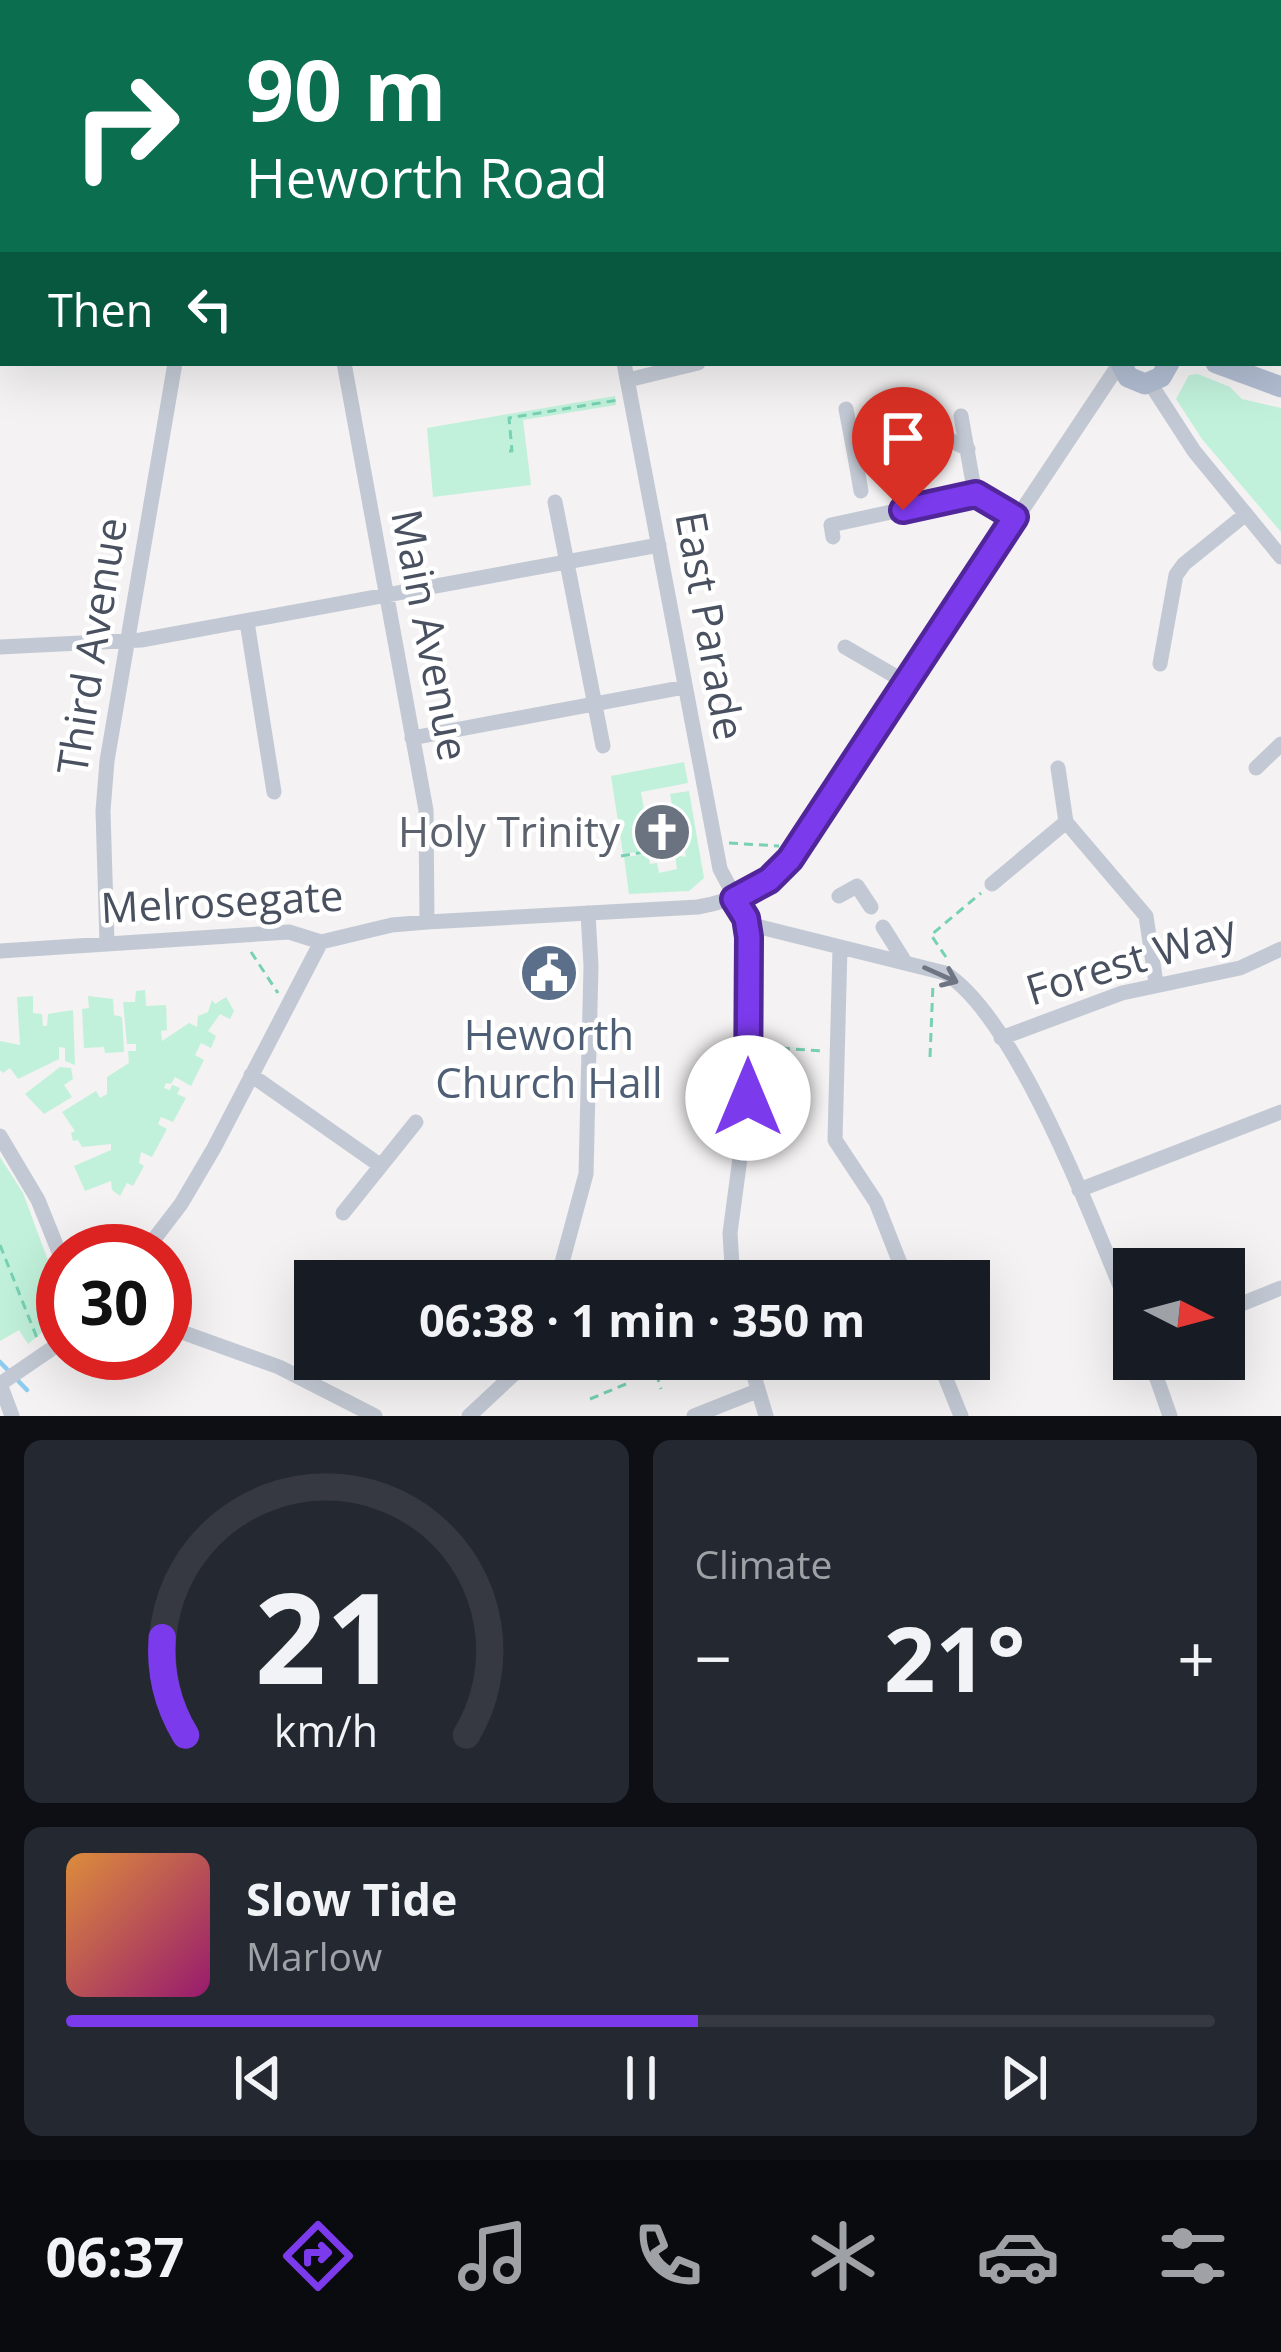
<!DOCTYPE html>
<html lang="en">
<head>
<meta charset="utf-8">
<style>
  :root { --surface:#171b24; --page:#242831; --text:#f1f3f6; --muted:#9ea1a6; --line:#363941; --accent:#7c3aed }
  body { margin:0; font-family:"Open Sans",sans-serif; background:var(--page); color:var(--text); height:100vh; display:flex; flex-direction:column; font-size:45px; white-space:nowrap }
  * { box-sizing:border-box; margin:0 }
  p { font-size:39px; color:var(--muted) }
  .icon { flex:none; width:66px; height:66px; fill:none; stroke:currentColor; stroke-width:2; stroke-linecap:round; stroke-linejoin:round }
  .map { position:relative; height:1416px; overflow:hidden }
  .drawer { display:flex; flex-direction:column; gap:24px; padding:24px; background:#0d0f14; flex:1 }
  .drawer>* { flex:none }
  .guide { position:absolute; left:0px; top:0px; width:1281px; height:366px; box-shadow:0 12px 48px #0002; background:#0b6e4f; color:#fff; overflow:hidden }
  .needle { width:78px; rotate:96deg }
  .fabs { position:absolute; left:1113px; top:1248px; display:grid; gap:24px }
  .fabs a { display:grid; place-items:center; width:132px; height:132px; border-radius:0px; background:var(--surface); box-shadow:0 12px 48px #0002; font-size:60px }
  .speed { position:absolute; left:36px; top:1224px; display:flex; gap:24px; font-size:60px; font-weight:700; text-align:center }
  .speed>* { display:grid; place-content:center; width:156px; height:156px; border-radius:50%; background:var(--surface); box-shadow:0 12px 48px #0002; line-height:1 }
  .speed .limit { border:18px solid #d22; background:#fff; color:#111 }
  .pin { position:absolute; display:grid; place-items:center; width:102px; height:102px; color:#fff; margin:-123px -51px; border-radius:50% 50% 50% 0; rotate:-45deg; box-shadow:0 0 12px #0007 }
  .pin .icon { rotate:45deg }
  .me { position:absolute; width:132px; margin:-66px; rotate:0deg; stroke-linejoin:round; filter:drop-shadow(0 0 9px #0008) }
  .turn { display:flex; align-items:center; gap:42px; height:252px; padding:0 48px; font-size:54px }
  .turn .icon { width:156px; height:156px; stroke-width:2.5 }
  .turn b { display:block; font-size:84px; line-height:102px }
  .then { display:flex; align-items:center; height:114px; padding:0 48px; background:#0003; gap:24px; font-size:45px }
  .big { font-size:90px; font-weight:700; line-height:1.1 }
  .drawer .card { flex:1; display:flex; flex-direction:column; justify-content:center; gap:18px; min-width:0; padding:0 42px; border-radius:18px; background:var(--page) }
  .drawer .dial { align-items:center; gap:0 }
  .dial svg { height:312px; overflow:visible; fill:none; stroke:var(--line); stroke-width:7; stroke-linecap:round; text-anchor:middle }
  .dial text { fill:var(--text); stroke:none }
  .song { display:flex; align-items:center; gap:36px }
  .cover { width:144px; height:144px; border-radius:18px; background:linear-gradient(135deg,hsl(30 70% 55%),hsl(320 70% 35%)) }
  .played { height:12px; border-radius:6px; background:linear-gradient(90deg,var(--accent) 55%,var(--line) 55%) }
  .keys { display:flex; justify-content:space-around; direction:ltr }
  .heat { display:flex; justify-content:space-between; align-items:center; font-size:66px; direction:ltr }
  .drawer .tiles { flex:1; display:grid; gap:24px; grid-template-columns:1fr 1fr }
  .card:last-child { grid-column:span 2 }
  .trip { position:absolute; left:294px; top:1260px; width:696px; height:120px; border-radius:0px; background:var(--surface); box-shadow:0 12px 48px #0002; font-weight:700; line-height:120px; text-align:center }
  .tab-bar { display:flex; height:192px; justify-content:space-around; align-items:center; background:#090b0e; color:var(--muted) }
  .tab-bar .icon { width:84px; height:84px }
  .tab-bar .active { color:var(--accent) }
  .tab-bar b { font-size:54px; color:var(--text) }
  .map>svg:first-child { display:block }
  .green { fill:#c1f1db }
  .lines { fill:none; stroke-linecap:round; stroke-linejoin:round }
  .stream { stroke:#8dcbef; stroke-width:4.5 }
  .path { stroke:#77d1b3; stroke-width:3; stroke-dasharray:9 6; stroke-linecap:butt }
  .minor { stroke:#c3c9d4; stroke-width:15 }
  .major { stroke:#b1bcd1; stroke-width:21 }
  .oneway { stroke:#6e7583 }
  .route-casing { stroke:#51269a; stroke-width:30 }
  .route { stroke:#7c3aed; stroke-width:21 }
  .labels { text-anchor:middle; stroke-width:9; stroke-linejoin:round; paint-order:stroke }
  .street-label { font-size:42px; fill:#495160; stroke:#fff }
  .worship-label { font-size:42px; fill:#5b616d; stroke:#fff; text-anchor:end }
  .service-label { font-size:42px; fill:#4e5e75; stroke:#fff }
</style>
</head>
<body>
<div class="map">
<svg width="1281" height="1416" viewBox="0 0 1281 1416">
  <rect width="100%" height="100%" fill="#f4f2f2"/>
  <!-- green -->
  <path class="green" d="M0 0H342V3H3V205Z
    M1198 374 1230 387 1242 399 1281 408V532L1202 439 1176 399 1189 375Z
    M615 396 616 405 523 420 531 485 433 497 427 428Z
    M684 762 688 783 641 792 646 821 640 823 645 851 623 854 611 776Z
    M689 791 704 878 689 891 629 894 624 857 648 854 650 864 657 863 659 873 677 869 675 855 686 857 679 816H674L670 794Z
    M145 990 146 1006 166 1005 167 1030 161 1031 162 1041 189 1023 197 1027 198 1016 208 1012 212 1000 215 1004 226 997 234 1011 230 1019 220 1014 208 1031 216 1036 211 1048 201 1043 195 1055 204 1060 191 1086 175 1077 171 1084 166 1083 164 1088 170 1090 172 1085 180 1088 177 1094 186 1098 173 1122 161 1117 158 1124 167 1129 152 1157 141 1152 139 1163 144 1166 133 1186 127 1183 120 1196 112 1190 111 1181 85 1191 74 1166 111 1150V1144L82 1147 78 1140 73 1141 71 1133 75 1131 62 1112 96 1091 100 1098 107 1094V1077L129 1063 128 1051H136V1044H127L123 1002H135L136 991Z
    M33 996V1013L42 1014 43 1026H47L48 1014 73 1010 75 1065 65 1061V1048L59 1047V1059L18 1079 10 1068 3 1073 0 1070V1041L20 1045 17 997Z
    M88 996 113 999 114 1015 122 1017 124 1052 105 1053 104 1047 84 1048 82 1009 89 1008Z
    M60 1067 71 1068 73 1079 64 1085 72 1097 44 1114 25 1094Z
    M0 1157 23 1193 47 1258 63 1281V1315L28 1344 19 1330 0 1341Z"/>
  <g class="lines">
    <!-- stream -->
    <path class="stream" d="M0 1362 27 1390"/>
    <!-- path -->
    <path class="path" d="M53 0V3
      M346 0V3
      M389 0 390 3
      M527 0V3
      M417 3 419 0
      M509 451H512L509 418 618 400
      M729 843 779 846
      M621 856 645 852
      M251 952 278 993
      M946 957 931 935 981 893
      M766 1047 822 1051
      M930 1057 933 984
      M0 1245 37 1338
      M652 1359 661 1389
      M590 1399 626 1384 630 1376 622 1359"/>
    <!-- minor -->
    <path class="minor" d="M556 0V3
      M785 0V3
      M1278 24 1281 23
      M0 216H3
      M344 363 426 810 427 922
      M624 363 720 869 746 918 750 953 748 1098 730 1233 733 1281
      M628 380 698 363
      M1150 383 1194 451 1281 557
      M846 409 854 451
      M961 416 975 494
      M861 491 854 451 938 434 968 449
      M555 502 603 746
      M833 537 831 525 975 494 1015 517
      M247 622 274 792
      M0 647 141 640 659 545
      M845 647 907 683
      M1160 664 1176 575 1184 564 1246 514
      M412 738 685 687
      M1058 768 1066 822 1146 916 1156 983
      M1256 768 1281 744
      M992 884 1066 822
      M839 896 857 886 871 907
      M748 924 945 973C1020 1020 1098 1235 1134 1320
      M883 927 905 962
      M107 943 103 811 107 761 175 363
      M840 947 835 1140 876 1202 907 1281
      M0 951 289 932 321 942 392 925 427 922 698 907C736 900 764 888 790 859L1120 363
      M1001 1038 1122 993 1240 968 1281 949
      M251 1075 381 1166
      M0 1136 38 1200 63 1262
      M1079 1190 1281 1112
      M343 1213 416 1122
      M145 1251 181 1204 214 1148 321 942
      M557 1281 586 1174 591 966 588 913
      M1224 1311 1281 1288
      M165 1326 279 1367 375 1416
      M749 1359 766 1416
      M938 1359 961 1416
      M1150 1359 1170 1416
      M0 1384 63 1341
      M0 1384 12 1416
      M469 1416 530 1359
      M694 1416 757 1391"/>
    <!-- major -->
    <path class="major" d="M1037 0 1038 3
      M1121 363 1128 377 1145 384 1161 377 1169 363
      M1216 363 1281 387"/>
  </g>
  <!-- one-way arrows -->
  <defs><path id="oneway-shaft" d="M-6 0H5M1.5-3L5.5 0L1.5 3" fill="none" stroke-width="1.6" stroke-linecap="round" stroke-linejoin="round" transform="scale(3)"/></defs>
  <use class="oneway" href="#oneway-shaft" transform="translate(941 975) rotate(24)"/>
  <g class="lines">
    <defs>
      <path id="route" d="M748 1098 749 937 746 918 734 899 769 880 790 859 1015 517 976 494 903 510"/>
    </defs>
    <!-- route casing -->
    <use href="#route" class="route-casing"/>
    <!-- route -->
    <use href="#route" class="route"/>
  </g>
  <!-- icons -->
  <defs>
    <symbol id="church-disc" viewBox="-11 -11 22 22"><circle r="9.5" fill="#6b7280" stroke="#fff"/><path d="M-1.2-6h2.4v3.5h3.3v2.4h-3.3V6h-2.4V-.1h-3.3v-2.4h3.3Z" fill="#fff"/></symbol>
    <symbol id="civic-disc" viewBox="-11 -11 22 22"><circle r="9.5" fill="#5c6f8a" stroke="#fff"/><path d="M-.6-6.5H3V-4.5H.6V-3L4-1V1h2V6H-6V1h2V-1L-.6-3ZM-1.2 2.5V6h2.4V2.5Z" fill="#fff"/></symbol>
  </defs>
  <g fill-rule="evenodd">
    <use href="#church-disc" x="629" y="799" width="66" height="66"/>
    <use href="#civic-disc" x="516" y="940" width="66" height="66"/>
  </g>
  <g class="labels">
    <!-- street labels -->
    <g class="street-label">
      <text transform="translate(710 626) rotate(80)" y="15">East Parade</text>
      <text transform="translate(430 635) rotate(79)" y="15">Main Avenue</text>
      <text transform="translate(92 646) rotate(-81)" y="15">Third Avenue</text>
      <text transform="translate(222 902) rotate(-3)" y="15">Melrosegate</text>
      <text transform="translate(1131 960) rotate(-17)" y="15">Forest Way</text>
    </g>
    <!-- worship labels -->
    <g class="worship-label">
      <text x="620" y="847">Holy Trinity</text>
    </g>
    <!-- service labels -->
    <g class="service-label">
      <text x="549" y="1050">Heworth<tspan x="549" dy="48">Church Hall</tspan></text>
    </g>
  </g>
</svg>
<div class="fabs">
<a><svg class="needle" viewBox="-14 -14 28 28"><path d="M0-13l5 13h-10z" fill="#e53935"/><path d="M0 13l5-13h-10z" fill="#9ea1a6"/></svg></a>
</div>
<div class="speed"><div class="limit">30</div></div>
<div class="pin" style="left:903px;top:510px;background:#d93025"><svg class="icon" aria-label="arrive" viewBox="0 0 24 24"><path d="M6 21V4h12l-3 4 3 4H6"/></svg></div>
<svg class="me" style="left:748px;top:1098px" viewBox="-20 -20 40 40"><circle r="19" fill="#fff"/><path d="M0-13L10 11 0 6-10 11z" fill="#7c3aed"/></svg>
<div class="trip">06:38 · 1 min · 350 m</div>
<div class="guide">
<div class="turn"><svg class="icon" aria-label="right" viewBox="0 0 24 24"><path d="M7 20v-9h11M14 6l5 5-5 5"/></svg><div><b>90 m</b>Heworth Road</div></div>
<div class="then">Then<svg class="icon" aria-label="left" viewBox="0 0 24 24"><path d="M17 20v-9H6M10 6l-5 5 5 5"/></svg></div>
</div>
</div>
<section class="drawer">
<div class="tiles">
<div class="card dial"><svg viewBox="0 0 100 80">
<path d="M14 69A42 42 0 1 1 86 69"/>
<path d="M14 69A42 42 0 0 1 8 44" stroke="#7c3aed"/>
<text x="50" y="56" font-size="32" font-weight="700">21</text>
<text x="50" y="72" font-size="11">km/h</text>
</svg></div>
<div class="card"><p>Climate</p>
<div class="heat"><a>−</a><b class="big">21°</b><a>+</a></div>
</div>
<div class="card">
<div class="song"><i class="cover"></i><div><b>Slow Tide</b><p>Marlow</p></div></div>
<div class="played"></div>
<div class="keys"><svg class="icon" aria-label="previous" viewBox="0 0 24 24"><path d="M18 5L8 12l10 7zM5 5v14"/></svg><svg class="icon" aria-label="pause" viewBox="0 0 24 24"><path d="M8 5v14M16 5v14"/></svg><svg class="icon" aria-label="next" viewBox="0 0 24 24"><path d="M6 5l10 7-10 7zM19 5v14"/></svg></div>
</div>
</div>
</section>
<nav class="tab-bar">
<b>06:37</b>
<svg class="icon active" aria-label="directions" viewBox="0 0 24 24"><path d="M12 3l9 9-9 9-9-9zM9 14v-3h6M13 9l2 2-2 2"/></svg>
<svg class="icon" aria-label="music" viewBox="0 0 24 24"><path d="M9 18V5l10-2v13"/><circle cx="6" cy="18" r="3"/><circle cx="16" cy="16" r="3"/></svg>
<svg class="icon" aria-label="phone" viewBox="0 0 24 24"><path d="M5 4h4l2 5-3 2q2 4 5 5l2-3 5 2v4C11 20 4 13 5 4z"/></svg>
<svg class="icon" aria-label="climate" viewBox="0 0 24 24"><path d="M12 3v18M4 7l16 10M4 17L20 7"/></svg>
<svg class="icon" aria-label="car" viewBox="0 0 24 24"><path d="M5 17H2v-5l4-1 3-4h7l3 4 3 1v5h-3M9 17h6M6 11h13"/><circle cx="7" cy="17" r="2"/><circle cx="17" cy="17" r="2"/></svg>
<svg class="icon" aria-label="filters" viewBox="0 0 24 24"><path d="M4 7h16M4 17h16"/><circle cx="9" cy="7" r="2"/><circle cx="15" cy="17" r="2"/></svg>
</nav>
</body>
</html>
